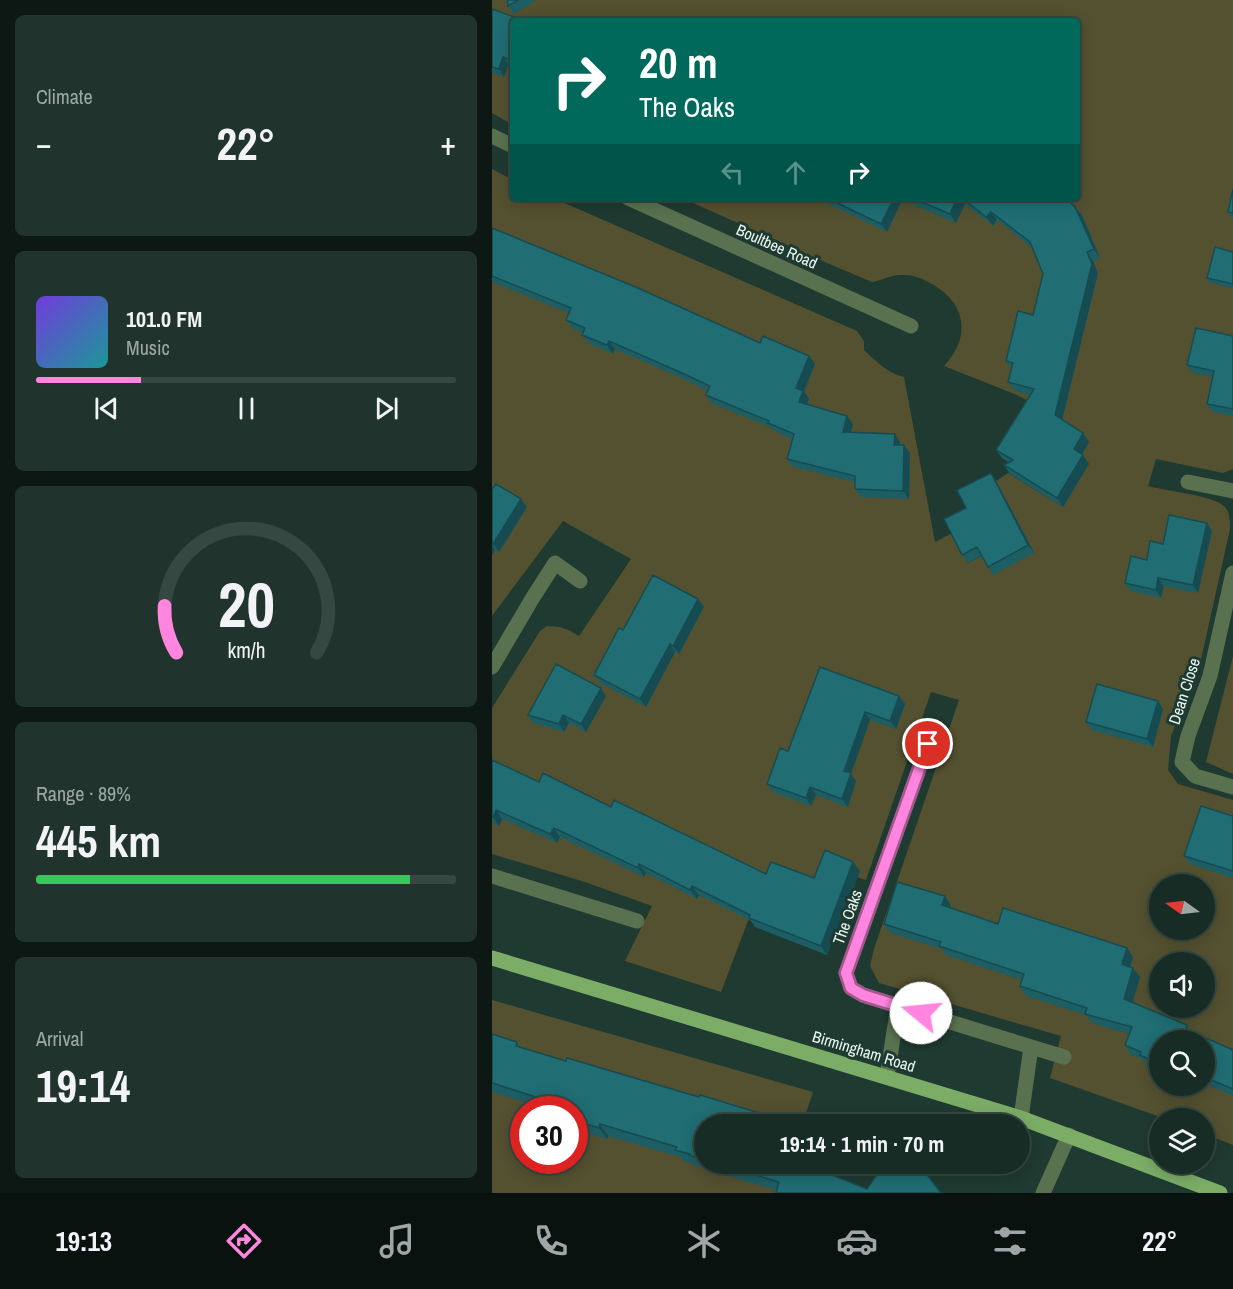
<!DOCTYPE html>
<html lang="en">
<head>
<meta charset="utf-8">
<style>
  :root { --surface:#172c25; --page:#20342d; --text:#f1f3f6; --muted:#9ea7a7; --line:#364842; --accent:#ff85de }
  body { margin:0; font-family:"Archivo Narrow",sans-serif; background:var(--page); color:var(--text); height:100vh; display:flex; flex-direction:column; font-size:22px; white-space:nowrap }
  * { box-sizing:border-box; margin:0 }
  p { font-size:20px; color:var(--muted) }
  .icon { flex:none; width:33px; height:33px; fill:none; stroke:currentColor; stroke-width:2; stroke-linecap:round; stroke-linejoin:round }
  .map { position:relative; flex:1; overflow:hidden }
  .details { display:flex; flex-direction:column; gap:15px; padding:15px; background:#0d1814; width:492px }
  .details>* { flex:none }
  .hud { position:absolute; left:18px; top:18px; width:570px; height:183px; border-radius:6px; box-shadow:0 3px 15px #0003,0 0 0 2px var(--line); background:#00695c; color:#fff; overflow:hidden }
  .needle { width:39px; rotate:284deg }
  .fabs { position:absolute; left:657px; top:874px; display:grid; gap:12px }
  .fabs a { display:grid; place-items:center; width:66px; height:66px; border-radius:50%; background:var(--surface); box-shadow:0 3px 15px #0003,0 0 0 2px var(--line); font-size:30px }
  .speed { position:absolute; left:18px; top:1096px; display:flex; gap:12px; font-size:30px; font-weight:700; text-align:center }
  .speed>* { display:grid; place-content:center; width:78px; height:78px; border-radius:50%; background:var(--surface); box-shadow:0 3px 15px #0003,0 0 0 2px var(--line); line-height:1 }
  .speed .limit { border:9px solid #d22; background:#fff; color:#111 }
  .pin { position:absolute; display:grid; place-items:center; width:51px; height:51px; color:#fff; margin:-26px; border:3px solid #fff; border-radius:50%; box-shadow:0 2px 6px #0007 }
  .me { position:absolute; width:66px; margin:-33px; rotate:287deg; stroke-linejoin:round; filter:drop-shadow(0 0 4px #0008) }
  .turn { display:flex; align-items:center; gap:21px; height:126px; padding:0 30px; font-size:27px }
  .turn .icon { width:78px; height:78px; stroke-width:2.5 }
  .turn b { display:block; font-size:42px; line-height:51px }
  .lanes { display:flex; align-items:center; height:57px; padding:0 30px; background:#0003; justify-content:center; gap:30px; direction:ltr }
  .lanes .off { opacity:.35 }
  .big { font-size:45px; font-weight:700; line-height:1.1 }
  .details .card { flex:1; display:flex; flex-direction:column; justify-content:center; gap:9px; min-width:0; padding:0 21px; border-radius:9px; background:var(--page) }
  .details .dial { align-items:center; gap:0 }
  .dial svg { height:156px; overflow:visible; fill:none; stroke:var(--line); stroke-width:7; stroke-linecap:round; text-anchor:middle }
  .dial text { fill:var(--text); stroke:none }
  .song { display:flex; align-items:center; gap:18px }
  .cover { width:72px; height:72px; border-radius:9px; background:linear-gradient(135deg,hsl(260 70% 55%),hsl(180 70% 35%)) }
  .played { height:6px; border-radius:3px; background:linear-gradient(90deg,var(--accent) 25%,var(--line) 25%) }
  .keys { display:flex; justify-content:space-around; direction:ltr }
  .heat { display:flex; justify-content:space-between; align-items:center; font-size:33px; direction:ltr }
  .charge { height:9px; border-radius:4px; background:linear-gradient(90deg,#34c759 89%,var(--line) 0) }
  .trip { position:absolute; left:202px; top:1114px; width:336px; height:60px; border-radius:30px; background:var(--surface); box-shadow:0 3px 15px #0003,0 0 0 2px var(--line); font-weight:700; line-height:60px; text-align:center }
  .tab-bar { display:flex; height:96px; justify-content:space-around; align-items:center; background:#09120f; color:var(--muted) }
  .tab-bar .icon { width:42px; height:42px }
  .tab-bar .active { color:var(--accent) }
  .tab-bar b { font-size:27px; color:var(--text) }
  main { display:flex; flex:1; min-height:0 }
  .map>svg:first-child { display:block }
  .green { fill:#545131; fill-rule:evenodd }
  .lines { fill:none; stroke-linecap:round; stroke-linejoin:round }
  .minor { stroke:#59714f; stroke-width:15 }
  .primary { stroke:#7bad66; stroke-width:15 }
  .wall { fill:#1c5e64 }
  .shaded-wall { fill:#164c51 }
  .building { fill:#206d74; stroke:#164c51; stroke-width:1.5 }
  .route-casing { stroke:#a65690; stroke-width:15 }
  .route { stroke:#ff85de; stroke-width:10 }
  .labels { text-anchor:middle; stroke-width:6; stroke-linejoin:round; paint-order:stroke }
  .street-label { font-size:16px; fill:#e9f9f3; stroke:#1f3a31 }
</style>
</head>
<body>
<main>
<section class="details">
<div class="card"><p>Climate</p>
<div class="heat"><a>−</a><b class="big">22°</b><a>+</a></div>
</div>
<div class="card">
<div class="song"><i class="cover"></i><div><b>101.0 FM</b><p>Music</p></div></div>
<div class="played"></div>
<div class="keys"><svg class="icon" aria-label="previous" viewBox="0 0 24 24"><path d="M18 5L8 12l10 7zM5 5v14"/></svg><svg class="icon" aria-label="pause" viewBox="0 0 24 24"><path d="M8 5v14M16 5v14"/></svg><svg class="icon" aria-label="next" viewBox="0 0 24 24"><path d="M6 5l10 7-10 7zM19 5v14"/></svg></div>
</div>
<div class="card dial"><svg viewBox="0 0 100 80">
<path d="M14 69A42 42 0 1 1 86 69"/>
<path d="M14 69A42 42 0 0 1 8 45" stroke="#ff85de"/>
<text x="50" y="56" font-size="32" font-weight="700">20</text>
<text x="50" y="72" font-size="11">km/h</text>
</svg></div>
<div class="card"><p>Range · 89%</p><b class="big">445 km</b><div class="charge"></div></div>
<div class="card"><p>Arrival</p><b class="big">19:14</b></div>
</section>
<div class="map">
<svg width="741" height="1193" viewBox="0 0 741 1193">
  <rect width="100%" height="100%" fill="#1f3a31"/>
  <!-- green -->
  <path class="green" d="M0 0H741V469L731 473 664 459 656 486C674 491 721 495 733 507 738 513 738 522 738 529L708 664 679 736 676 770 686 784 741 800V1145L713 1134 712 1119H674L558 1078 569 1036 387 983 378 966 382 949 467 700 439 692 374 880 365 877 321 905 285 871 276 868 229 992 133 961 160 906 93 882 0 854V708L48 631 55 626C68 626 76 629 87 636L139 559 71 521 0 616V169L21 180V198H61L365 331 372 341V350C385 362 395 373 412 377L443 542 460 533 476 563 491 555 542 553 504 481 516 473 571 507 553 410 525 395 452 366C480 336 474 302 438 283 430 278 421 275 412 275 400 274 391 280 380 282L328 260 190 198H585V21H21V125L0 113ZM668 885H712V930H668ZM668 963H712V1008H668ZM668 1041H712V1086H668Z
    M741 656V774L714 762Z
    M0 1000 321 1092 310 1125H213V1164H298L289 1193H0ZM32 1110H82V1161H32Z"/>
  <g class="lines">
    <!-- minor -->
    <path class="minor" d="M0 136 21 146
      M136 198 419 326
      M696 482 741 491
      M741 573 718 676 696 736 690 762 703 776 741 787
      M0 667 40 599 63 563 88 581
      M0 876 145 921
      M406 1006 572 1057
      M395 1076 406 1006 371 995 359 988 354 973 436 744
      M529 1118 539 1047
      M551 1193 577 1135"/>
    <!-- primary -->
    <path class="primary" d="M0 958 529 1118 728 1193"/>
  </g>
  <!-- wall -->
  <path class="wall" d="M15 0H44L22 14 16 6Z
    M0 9 21 21V67L16 65 12 77 0 73Z
    M741 189V219L736 212Z
    M324 198H411L395 232Z
    M416 198H573L583 207 590 215 608 258 601 261 606 273 570 420 591 433 597 442 590 454 597 464 571 507 518 474 512 465 516 462 510 458 504 450 538 395 523 391 516 382 520 369 514 361 541 315 551 274 540 248 505 220 501 226 473 204 464 223 420 204Z
    M0 228 268 343 317 356 323 364 312 391 317 399 315 404 355 416 361 424 359 432 408 442V445L418 453 417 499 369 497 363 489V482L301 467 295 459 300 439 282 431 280 428 220 403 214 395 216 391 196 381 123 349 121 354 96 343 90 335 91 333 80 328 74 320 77 313 0 282Z
    M741 252V288L718 283 715 278Z
    M741 336V416L721 412 715 404 721 377 701 373 695 365Z
    M499 473 504 481 542 553 501 575 496 567 490 555 476 563 470 555 474 508Z
    M0 489 35 507 7 552 3 550 0 555Z
    M715 523 720 531 706 593 672 586 669 598 639 591 633 583 671 544Z
    M212 607 187 654 183 652 154 707 108 683 102 675 131 630Z
    M328 667 407 696 413 704 404 729 378 720 359 774 364 781 356 807 324 795 319 806 281 792 275 784 296 751Z
    M114 696 94 732 77 723 72 732 41 723 36 715Z
    M666 701 671 709 661 747 600 730 594 722Z
    M0 760 47 782 119 807 274 874 322 878 368 871 335 955 263 927 259 921 207 895 205 899 154 873 152 877 68 837 65 843 10 819 7 826 0 823Z
    M741 816V878L698 864 692 856Z
    M453 896 459 906V908L506 924 635 948 641 957 638 967 641 968 648 977 641 1002 700 1032 741 1050V1096L712 1083V1041H668V1070L654 1065 651 1059 639 1055 633 1045 637 1034 600 1023 594 1015 534 996 528 986 530 980 454 955 450 949 398 933 392 924Z
    M0 1034 25 1042 28 1047 213 1125V1164H313L375 1189 449 1193 284 1190 205 1167 204 1165 191 1161 188 1157 116 1136 115 1139 82 1129V1110H42L41 1108 42 1105 0 1092Z"/>
  <!-- shaded-wall -->
  <path class="shaded-wall" d="M11 57 16 65 12 77 7 69Z
    M402 198H411L395 232 389 224Z
    M465 198H468L473 204 464 223 458 214Z
    M583 207 590 215 608 258 602 249Z
    M499 212 505 220 501 226 494 217Z
    M595 252 601 261 606 273 569 424 563 415Z
    M117 341 123 349 121 354 115 345Z
    M317 356 323 364 312 391 317 399 312 410 307 402 304 388Z
    M355 416 361 424 357 440 351 432Z
    M591 433 597 442 588 458 582 449Z
    M403 434 408 442V453L402 445Z
    M412 445 418 453 417 499 411 491Z
    M591 455 597 464 571 507 565 498Z
    M499 473 504 481 542 553 536 545Z
    M29 499 35 507 7 552 1 544Z
    M715 523 720 531 706 593 701 585Z
    M0 545 3 550 0 555Z
    M666 578 672 586 669 598 664 590Z
    M206 599 212 607 187 654 181 646Z
    M178 644 183 652 154 707 148 699Z
    M109 688 114 696 94 732 89 724Z
    M407 696 413 704 404 729 398 721Z
    M666 701 671 709 661 747 655 739Z
    M373 712 378 720 359 774 364 781 356 807 350 799 352 771Z
    M71 715 77 723 72 732 67 724Z
    M318 787 324 795 319 806 314 798Z
    M4 810 10 819 7 826 1 817Z
    M62 828 68 837 65 843 58 834Z
    M361 862 368 871 335 955 329 946Z
    M147 864 154 873 152 877 146 868Z
    M200 886 207 895 205 899 198 890Z
    M453 896 459 906 457 915 450 905Z
    M635 948 641 957 636 974 630 964Z
    M641 968 648 977 639 1008 632 999Z
    M287 1119 292 1125H286Z
    M108 1124 116 1136 115 1139 107 1128Z"/>
  <!-- building -->
  <path class="building" d="M15 0H26L16 6Z
    M0 9 33 21H21V61L11 57 7 69 0 67Z
    M741 189V213L736 212Z
    M335 198H402L389 224Z
    M420 198H465L458 214Z
    M470 198H573L583 207 602 249 595 252 600 264 563 415 591 433 582 449 591 455 565 498 512 465 521 460 504 450 542 389 516 382 521 363 514 361 526 311 541 315 551 274 538 242 499 212 494 217Z
    M0 228 146 288 268 343 271 336 317 356 304 388 311 391 307 402 355 416 351 432 403 434 402 445H412L411 491 363 489V476L295 459 302 434 276 423 277 421 214 395 218 386 190 373 117 341 115 345 90 335 93 328 74 320 79 308 0 276Z
    M723 247 741 252V284L715 278Z
    M704 328 741 336V409L715 404 722 371 695 365Z
    M499 473 536 545 496 567 485 547 470 555 452 519 474 508 465 490Z
    M4 484 29 499 1 544 0 543V489Z
    M677 515 715 523 701 585 666 578 664 590 633 583 639 556 655 560 658 541 671 544Z
    M161 575 206 599 181 646 178 644 148 699 102 675 127 628 131 630Z
    M64 664 109 688 89 724 71 715 67 724 36 715Z
    M328 667 407 696 398 721 373 712 352 771 359 773 350 799 318 787 314 798 275 784 288 748 296 751Z
    M605 684 666 701 655 739 594 722Z
    M0 760 47 782 51 773 119 807 122 800 274 874 279 862 322 878 333 850 361 862 329 946 257 918 258 915 200 886 198 890 147 864 146 868 62 828 58 834 4 810 1 817H0Z
    M709 806 741 816V871L692 856Z
    M405 882 453 896 450 905 506 924 511 908 635 948 630 964 641 968 632 999 695 1025 694 1029 741 1050V1089L712 1077V1041H668V1064L648 1055 649 1052 633 1045 640 1027 593 1014 595 1008 528 986 532 974 447 946 449 942 392 924Z
    M0 1034 25 1042 24 1046 74 1061 75 1058 207 1097 208 1095 287 1119 286 1125H213V1160L197 1155 198 1154 183 1150 185 1147 108 1124 107 1128 82 1120V1110H47L41 1108 44 1097 0 1083Z
    M226 1164H313L375 1189 391 1166 404 1170 412 1166H423L433 1172 449 1193H284L287 1182Z"/>
  <g class="lines">
    <defs>
      <path id="route" d="M429 1013 371 995 359 988 354 973 436 744"/>
    </defs>
    <!-- route casing -->
    <use href="#route" class="route-casing"/>
    <!-- route -->
    <use href="#route" class="route"/>
  </g>
  <g class="labels">
    <!-- street labels -->
    <g class="street-label">
      <text transform="translate(285 246) rotate(24)" y="6">Boultbee Road</text>
      <text transform="translate(692 691) rotate(-72)" y="6">Dean Close</text>
      <text transform="translate(355 917) rotate(-70)" y="6">The Oaks</text>
      <text transform="translate(372 1051) rotate(17)" y="6">Birmingham Road</text>
    </g>
  </g>
</svg>
<div class="fabs">
<a><svg class="needle" viewBox="-14 -14 28 28"><path d="M0-13l5 13h-10z" fill="#e53935"/><path d="M0 13l5-13h-10z" fill="#9ea7a7"/></svg></a>
<a><svg class="icon" aria-label="sound" viewBox="0 0 24 24"><path d="M4 9h4l5-4v14l-5-4H4zM17 9q2 3 0 6"/></svg></a>
<a><svg class="icon" aria-label="search" viewBox="0 0 24 24"><circle cx="10" cy="10" r="6"/><path d="M15 15l6 6"/></svg></a>
<a><svg class="icon" aria-label="layers" viewBox="0 0 24 24"><path d="M12 4l9 5-9 5-9-5zM3 14l9 5 9-5"/></svg></a>
</div>
<div class="speed"><div class="limit">30</div></div>
<div class="pin" style="left:436px;top:744px;background:#d93025"><svg class="icon" aria-label="arrive" viewBox="0 0 24 24"><path d="M6 21V4h12l-3 4 3 4H6"/></svg></div>
<svg class="me" style="left:429px;top:1013px" viewBox="-20 -20 40 40"><circle r="19" fill="#fff"/><path d="M0-13L10 11 0 6-10 11z" fill="#ff85de"/></svg>
<div class="trip">19:14 · 1 min · 70 m</div>
<div class="hud">
<div class="turn"><svg class="icon" aria-label="right" viewBox="0 0 24 24"><path d="M7 20v-9h11M14 6l5 5-5 5"/></svg><div><b>20 m</b>The Oaks</div></div>
<div class="lanes"><svg class="icon off" aria-label="left" viewBox="0 0 24 24"><path d="M17 20v-9H6M10 6l-5 5 5 5"/></svg><svg class="icon off" aria-label="ahead" viewBox="0 0 24 24"><path d="M12 20V5M6 11l6-6 6 6"/></svg><svg class="icon" aria-label="right" viewBox="0 0 24 24"><path d="M7 20v-9h11M14 6l5 5-5 5"/></svg></div>
</div>
</div>
</main>
<nav class="tab-bar">
<b>19:13</b>
<svg class="icon active" aria-label="directions" viewBox="0 0 24 24"><path d="M12 3l9 9-9 9-9-9zM9 14v-3h6M13 9l2 2-2 2"/></svg>
<svg class="icon" aria-label="music" viewBox="0 0 24 24"><path d="M9 18V5l10-2v13"/><circle cx="6" cy="18" r="3"/><circle cx="16" cy="16" r="3"/></svg>
<svg class="icon" aria-label="phone" viewBox="0 0 24 24"><path d="M5 4h4l2 5-3 2q2 4 5 5l2-3 5 2v4C11 20 4 13 5 4z"/></svg>
<svg class="icon" aria-label="climate" viewBox="0 0 24 24"><path d="M12 3v18M4 7l16 10M4 17L20 7"/></svg>
<svg class="icon" aria-label="car" viewBox="0 0 24 24"><path d="M5 17H2v-5l4-1 3-4h7l3 4 3 1v5h-3M9 17h6M6 11h13"/><circle cx="7" cy="17" r="2"/><circle cx="17" cy="17" r="2"/></svg>
<svg class="icon" aria-label="filters" viewBox="0 0 24 24"><path d="M4 7h16M4 17h16"/><circle cx="9" cy="7" r="2"/><circle cx="15" cy="17" r="2"/></svg>
<b>22°</b>
</nav>
</body>
</html>
